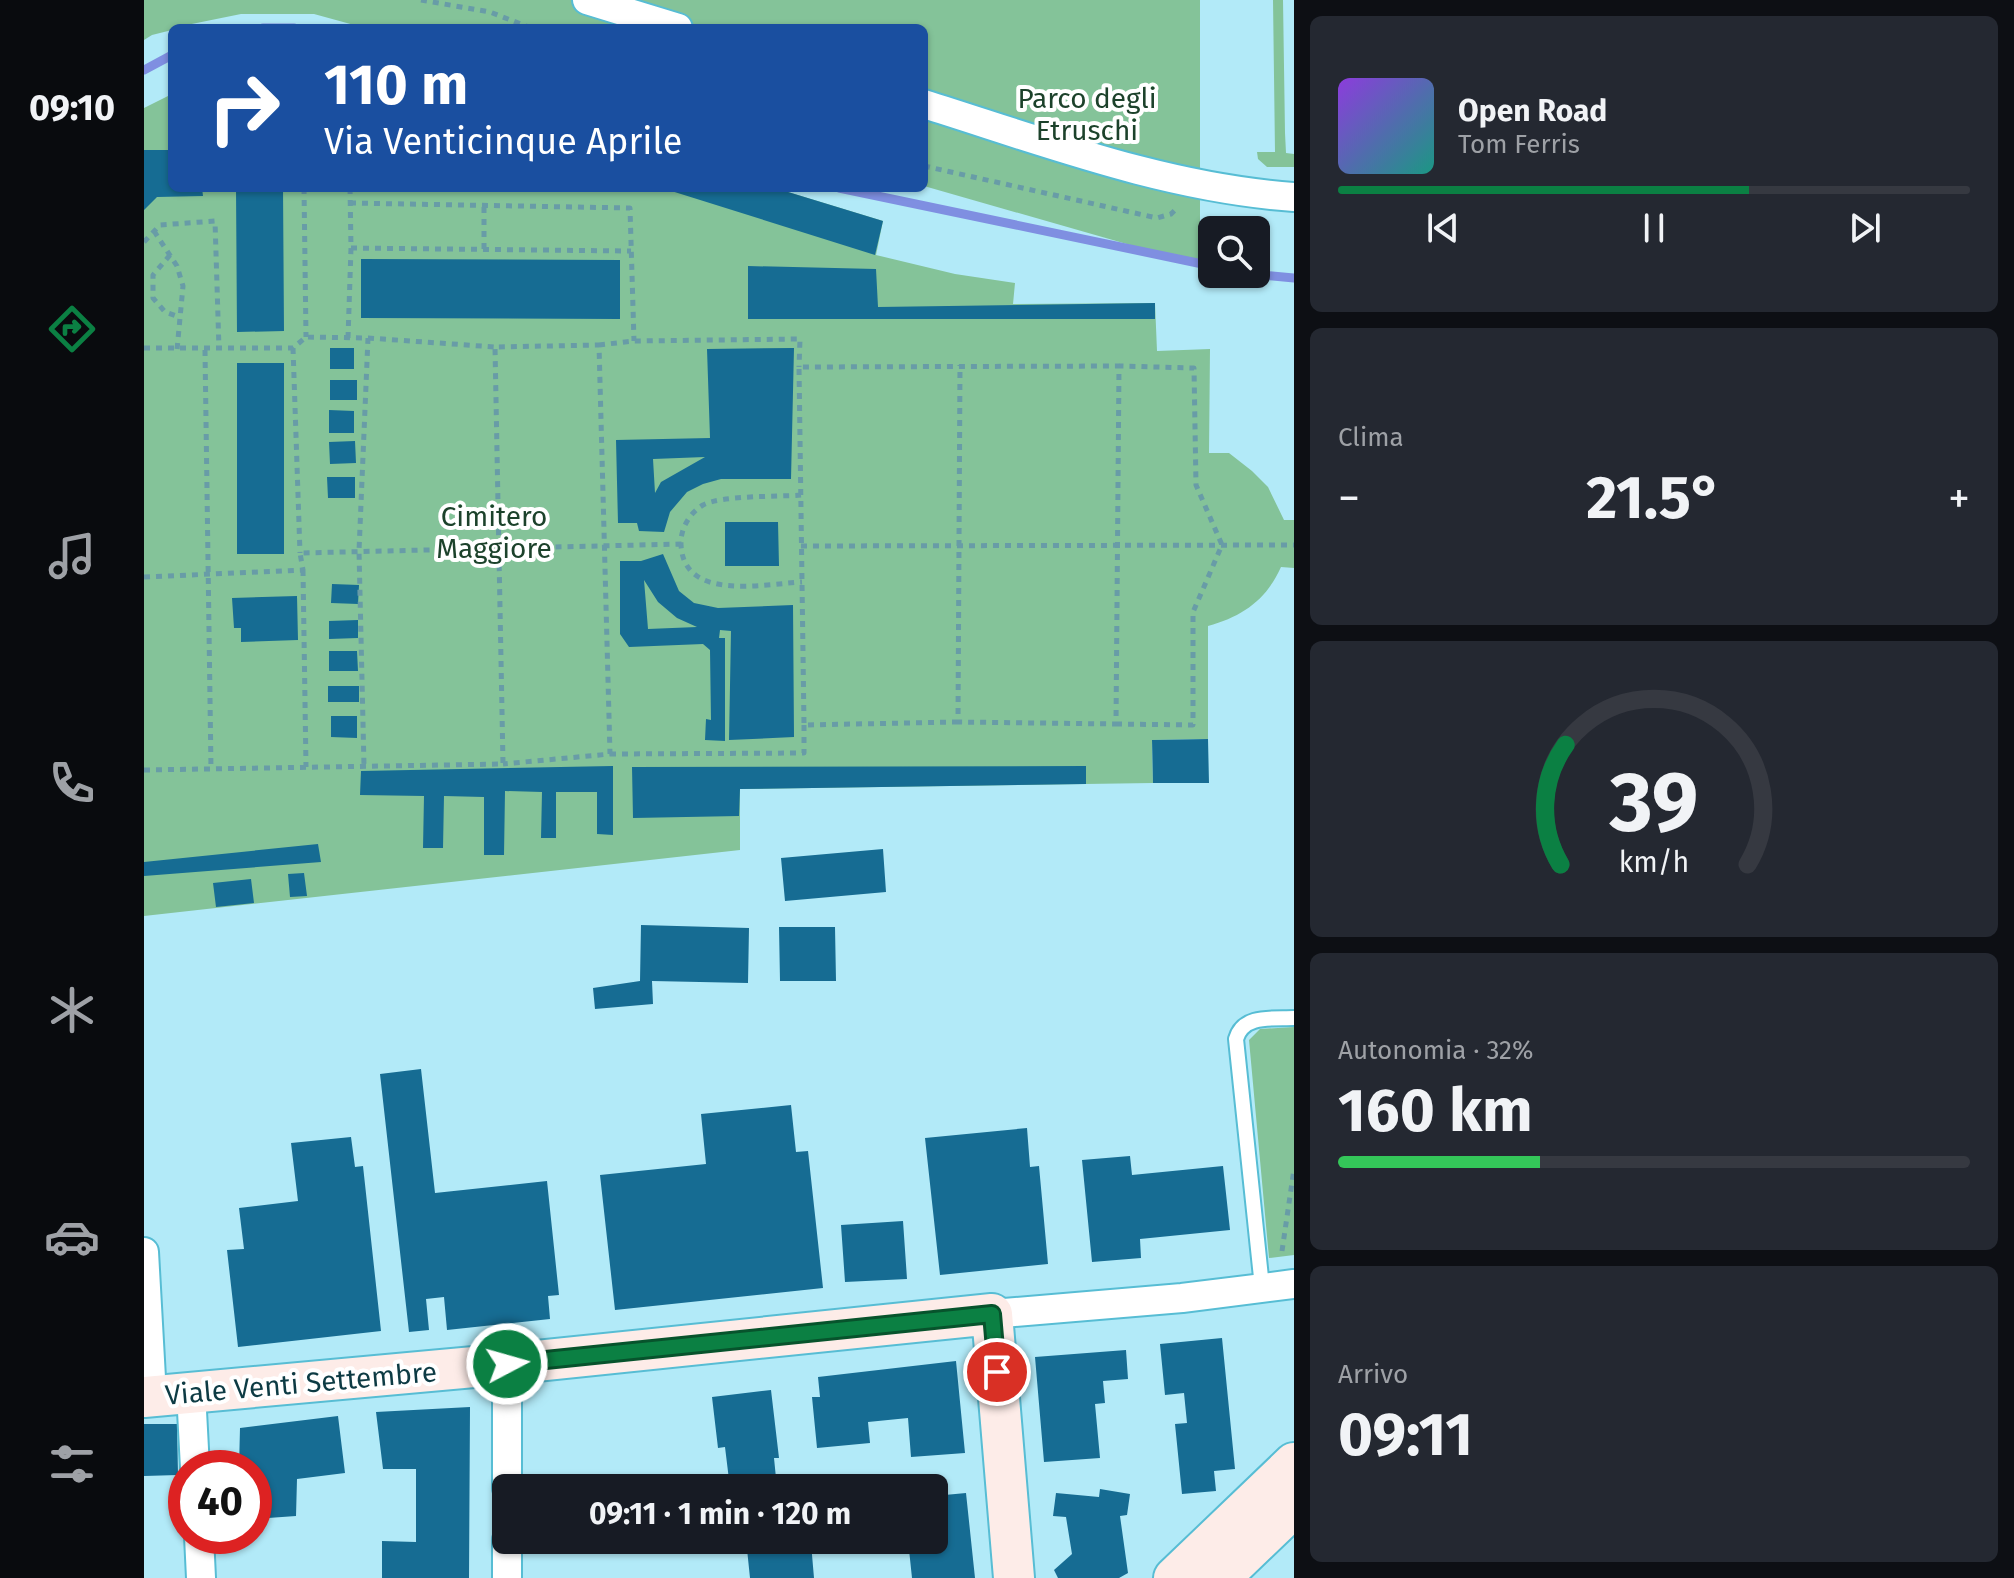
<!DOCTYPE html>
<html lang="it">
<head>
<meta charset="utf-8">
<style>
  :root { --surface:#171b24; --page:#242831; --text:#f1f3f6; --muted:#9ea1a6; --line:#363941; --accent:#0b8043 }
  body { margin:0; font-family:"Fira Sans",sans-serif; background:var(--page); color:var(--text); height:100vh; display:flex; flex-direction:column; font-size:30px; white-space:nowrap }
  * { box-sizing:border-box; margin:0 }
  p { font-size:26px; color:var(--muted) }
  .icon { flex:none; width:44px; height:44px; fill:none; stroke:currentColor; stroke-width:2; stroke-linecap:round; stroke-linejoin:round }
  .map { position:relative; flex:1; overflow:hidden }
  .details { display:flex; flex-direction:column; gap:16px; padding:16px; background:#0d0f14; width:720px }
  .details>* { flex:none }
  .top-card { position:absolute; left:24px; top:24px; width:760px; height:168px; border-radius:12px; box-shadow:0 2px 6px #0004; background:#1a4fa0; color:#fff; overflow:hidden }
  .tools { position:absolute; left:1054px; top:216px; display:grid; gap:16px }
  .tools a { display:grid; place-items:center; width:72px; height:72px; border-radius:12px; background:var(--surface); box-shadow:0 2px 6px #0004; font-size:40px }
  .speed { position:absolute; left:24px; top:1450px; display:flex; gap:16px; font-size:40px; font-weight:700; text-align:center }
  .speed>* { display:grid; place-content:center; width:104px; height:104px; border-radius:50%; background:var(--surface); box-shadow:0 2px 6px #0004; line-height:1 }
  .speed .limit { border:12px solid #d22; background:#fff; color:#111 }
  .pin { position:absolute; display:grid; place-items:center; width:68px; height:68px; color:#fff; margin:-34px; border:4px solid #fff; border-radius:50%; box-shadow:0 2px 8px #0007 }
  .me { position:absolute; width:88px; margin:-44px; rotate:84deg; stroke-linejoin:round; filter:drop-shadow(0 0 6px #0008) }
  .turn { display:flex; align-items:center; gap:28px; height:168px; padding:0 24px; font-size:36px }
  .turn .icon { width:104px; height:104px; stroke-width:2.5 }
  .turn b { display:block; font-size:56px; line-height:68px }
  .big { font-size:60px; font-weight:700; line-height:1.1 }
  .details .card { flex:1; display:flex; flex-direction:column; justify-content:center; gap:12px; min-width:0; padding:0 28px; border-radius:12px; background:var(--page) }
  .details .dial { align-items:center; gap:0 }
  .dial svg { height:208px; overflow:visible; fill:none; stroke:var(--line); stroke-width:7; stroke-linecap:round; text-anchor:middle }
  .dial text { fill:var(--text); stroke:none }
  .song { display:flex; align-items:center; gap:24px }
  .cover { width:96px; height:96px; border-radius:12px; background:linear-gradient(135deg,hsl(270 70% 55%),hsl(170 70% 35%)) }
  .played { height:8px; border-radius:4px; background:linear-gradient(90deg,var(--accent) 65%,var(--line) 65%) }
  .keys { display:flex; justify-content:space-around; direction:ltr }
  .heat { display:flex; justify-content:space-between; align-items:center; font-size:44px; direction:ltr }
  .charge { height:12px; border-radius:6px; background:linear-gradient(90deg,#34c759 32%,var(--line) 0) }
  .trip { position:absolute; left:348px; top:1474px; width:456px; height:80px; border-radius:12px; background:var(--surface); box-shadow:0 2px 6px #0004; font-weight:700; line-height:80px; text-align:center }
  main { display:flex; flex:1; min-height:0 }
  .tab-bar { display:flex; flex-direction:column; width:144px; justify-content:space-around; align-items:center; background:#090b0e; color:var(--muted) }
  .tab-bar .icon { width:56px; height:56px }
  .tab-bar .active { color:var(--accent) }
  .tab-bar b { font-size:36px; color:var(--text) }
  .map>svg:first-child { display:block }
  .green { fill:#84c399 }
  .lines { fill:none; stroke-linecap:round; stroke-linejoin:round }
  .stream { stroke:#7f8fe1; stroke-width:9 }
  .building { fill:#166c93; fill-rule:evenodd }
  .lane-casing { stroke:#57bdd4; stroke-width:18 }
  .street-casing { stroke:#57bdd4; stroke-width:32 }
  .secondary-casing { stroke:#57bdd4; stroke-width:44 }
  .path { stroke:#689ca7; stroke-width:5; stroke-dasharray:6 6; stroke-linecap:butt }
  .lane { stroke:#fff; stroke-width:14 }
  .street { stroke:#fff; stroke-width:28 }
  .secondary { stroke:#fdece8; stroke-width:40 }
  .route-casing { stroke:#07532c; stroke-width:20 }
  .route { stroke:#0b8043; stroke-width:14 }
  .labels { text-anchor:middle; stroke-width:8; stroke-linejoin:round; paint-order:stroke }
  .park-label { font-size:28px; fill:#1c422b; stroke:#fff }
  .street-label { font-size:28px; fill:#0d3b44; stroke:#fff }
</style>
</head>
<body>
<main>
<nav class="tab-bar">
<b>09:10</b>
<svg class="icon active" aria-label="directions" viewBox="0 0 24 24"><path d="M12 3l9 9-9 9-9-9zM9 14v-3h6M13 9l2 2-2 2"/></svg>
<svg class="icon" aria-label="music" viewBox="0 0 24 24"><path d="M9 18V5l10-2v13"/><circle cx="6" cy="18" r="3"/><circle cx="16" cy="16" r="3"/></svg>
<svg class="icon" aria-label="phone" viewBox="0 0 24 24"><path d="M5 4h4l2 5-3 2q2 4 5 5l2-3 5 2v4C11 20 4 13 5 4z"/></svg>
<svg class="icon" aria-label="climate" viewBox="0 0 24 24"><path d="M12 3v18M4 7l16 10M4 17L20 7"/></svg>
<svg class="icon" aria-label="car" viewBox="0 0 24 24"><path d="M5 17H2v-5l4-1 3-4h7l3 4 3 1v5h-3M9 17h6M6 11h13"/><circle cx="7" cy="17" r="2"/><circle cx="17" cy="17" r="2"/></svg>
<svg class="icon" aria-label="filters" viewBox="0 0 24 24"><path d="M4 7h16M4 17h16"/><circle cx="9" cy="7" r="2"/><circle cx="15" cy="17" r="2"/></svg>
</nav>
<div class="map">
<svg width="1150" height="1578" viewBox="0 0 1150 1578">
  <rect width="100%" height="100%" fill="#b2eaf8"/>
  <!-- green -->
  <path class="green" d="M0 0H1056V265L780 186V28H221L170 14H97L28 28V30L8 35 0 40Z
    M1129 0H1139L1141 133 1142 153 1150 154V167H1123L1114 159 1113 152H1131Z
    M28 94V188H631L739 221 732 255 811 274 871 283 869 304 1011 303 1013 351 1066 349 1065 453H1085L1108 471 1124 487 1140 520H1150V568L1137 567C1122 600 1099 616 1064 626V739L1008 740 1009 783 596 789V850L0 916V108Z
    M1150 1027V1255L1125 1258 1105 1040 1116 1029Z"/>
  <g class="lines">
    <!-- stream -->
    <path class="stream" d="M119 28H150
      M0 70 28 55
      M695 188 1068 266
      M1107 274 1150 278"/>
  </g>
  <!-- building -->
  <path class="building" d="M0 150H28V188H58L59 196 13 197 0 210Z
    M92 188H139L140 331 93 332Z
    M631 188 739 221 731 255 521 189Z
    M217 259 476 260V319L217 318Z
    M604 266 732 269 734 307 1011 303V319H604Z
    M186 348H210V369H186Z
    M650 348 647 479H577L559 484 543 492 526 512 520 532 495 531 493 523H474L472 440 566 438 563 349ZM561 457 517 482 511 493 509 459Z
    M93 363H140V554H93Z
    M186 380H213V400H186Z
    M185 410 210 411V433H185Z
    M211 441 212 463 186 464 185 442Z
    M183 477H211V498H184Z
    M581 522H634L635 566H581Z
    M519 554 535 591 550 603 574 608 649 605 650 737 585 740 587 631 576 630 575 638H581V741L561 740 562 719 567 720 566 650 559 644 485 647 476 634V561H497ZM500 580 514 602 533 618 553 627 504 629Z
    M188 584 215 585 214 604 187 603Z
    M153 596 154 640 97 642V628H90L88 598Z
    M214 620V638L185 639V621Z
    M185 651H213L214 671H185Z
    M184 686H215V702H184Z
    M187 716H213V738L187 737Z
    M1064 739 1065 783H1009L1008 740Z
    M469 766V835L453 834V792H412V838H397L398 792 361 791 360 855H340V797L300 796 299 848H279L280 796 216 795 217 771Z
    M942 766V784L596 789 595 816 489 818 488 767Z
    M174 844 177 862 0 876V862Z
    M739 849 742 892 641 901 637 858Z
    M160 873 163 896 146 897 144 874Z
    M107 879 110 903 72 907 69 883Z
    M497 925 605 928 604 983 508 981 509 1004 451 1009 449 988 496 981Z
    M635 927H691L692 981H636Z
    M277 1069 291 1193 403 1181 415 1295 404 1296 406 1319 303 1330 300 1297 282 1299 285 1330 265 1332 236 1074Z
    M647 1105 652 1152 664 1151 679 1288 471 1310 456 1175 562 1164 557 1114Z
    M883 1128 886 1167 895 1166 904 1264 796 1275 781 1138Z
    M207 1137 211 1167 219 1166 237 1331 94 1347 83 1250 100 1249 95 1208 154 1201 147 1143Z
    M986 1156 988 1175 1079 1166 1086 1230 996 1239 997 1258 948 1262 938 1160Z
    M759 1221 763 1279 701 1282 697 1225Z
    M1078 1338 1091 1469 1070 1471 1072 1491 1038 1494 1031 1424 1043 1423 1040 1393 1021 1395 1016 1344Z
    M982 1350 984 1379 959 1381 961 1403 951 1404 956 1458 900 1462 891 1357Z
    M812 1361 821 1453 767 1457 764 1418 724 1422 726 1443 673 1448 668 1397H676L674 1377Z
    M627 1390 635 1458H630L633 1488H586L581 1447 574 1448 568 1397Z
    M326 1407 325 1578H238V1541L272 1542V1469H239L232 1412Z
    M194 1416 201 1473 153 1479 152 1516 110 1519V1468H95L96 1428Z
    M0 1424H33L34 1475 0 1476Z
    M956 1489 986 1494 983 1515 976 1516 984 1573 975 1578H914L910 1570 928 1554 922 1517 909 1516 912 1493 955 1497Z
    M822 1493 831 1578H768L764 1540H790V1496Z
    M667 1543 670 1578H606L603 1549Z"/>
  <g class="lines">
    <defs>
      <path id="lane" d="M1118 1287 1092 1039C1099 1014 1129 1019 1150 1018"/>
      <path id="street" d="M443 0 534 28
        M780 104C901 142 1022 188 1150 197
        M0 1252 8 1396
        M848 1314 1038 1298 1150 1284
        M363 1364V1488
        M47 1392 51 1468
        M55 1536 57 1578
        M363 1540V1578"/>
      <path id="secondary" d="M0 1397 363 1364 848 1314 870 1578
        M1030 1578 1150 1463
        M1076 1578 1150 1507"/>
    </defs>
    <!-- lane casing -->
    <use href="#lane" class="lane-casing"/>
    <!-- street casing -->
    <use href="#street" class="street-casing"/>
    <!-- secondary casing -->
    <use href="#secondary" class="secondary-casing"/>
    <!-- path -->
    <path class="path" d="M277 0 346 12 387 28
      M780 166 1013 218 1027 214 1034 207
      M160 188 162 337
      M206 203 486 208 490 341
      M10 231 33 266 39 286 33 350
      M0 242 16 225 71 221 75 349
      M207 248 487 251
      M340 249V206
      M26 255 9 275V298L21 312 35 317
      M204 338 207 248 206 188
      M224 338 351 347
      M455 345 490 341 656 339 655 367
      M0 348H149L162 337 224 338 215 551 220 766
      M149 348 156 553
      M61 350 67 769
      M657 495C634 497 577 495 559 505 547 512 538 526 537 540 535 603 619 584 658 582
      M657 546 1150 545
      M159 570 162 767
      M0 577 159 570 156 553 538 544
      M814 722 660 725 655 367 975 366 972 724 814 722 816 365
      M972 724 1049 725V612L1078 545 1052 485 1050 368 975 366
      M466 754 660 753V725
      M0 770 359 764 351 347 455 345 466 754 359 764
      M1138 1251 1150 1169"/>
    <!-- lane -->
    <use href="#lane" class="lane"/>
    <!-- street -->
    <use href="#street" class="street"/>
    <!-- secondary -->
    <use href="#secondary" class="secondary"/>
  </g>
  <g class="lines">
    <defs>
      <path id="route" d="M363 1364 848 1314 853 1372"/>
    </defs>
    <!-- route casing -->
    <use href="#route" class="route-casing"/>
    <!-- route -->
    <use href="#route" class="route"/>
  </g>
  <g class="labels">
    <!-- park labels -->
    <g class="park-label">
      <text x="943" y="108">Parco degli<tspan x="943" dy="32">Etruschi</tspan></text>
      <text x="350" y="526">Cimitero<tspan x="350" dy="32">Maggiore</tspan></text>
    </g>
    <!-- street labels -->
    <g class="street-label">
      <text transform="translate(157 1383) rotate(-5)" y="10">Viale Venti Settembre</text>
    </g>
  </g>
</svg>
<div class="tools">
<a><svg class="icon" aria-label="search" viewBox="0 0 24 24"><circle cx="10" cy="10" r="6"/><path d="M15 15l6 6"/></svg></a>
</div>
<div class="speed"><div class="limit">40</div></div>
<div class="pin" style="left:853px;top:1372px;background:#d93025"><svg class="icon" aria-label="arrive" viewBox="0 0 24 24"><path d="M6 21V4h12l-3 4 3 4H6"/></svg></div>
<svg class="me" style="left:363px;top:1364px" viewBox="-20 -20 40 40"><circle r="17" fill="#0b8043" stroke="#fff" stroke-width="3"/><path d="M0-11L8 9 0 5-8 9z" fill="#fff"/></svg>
<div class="trip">09:11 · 1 min · 120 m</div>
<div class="top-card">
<div class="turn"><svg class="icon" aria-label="right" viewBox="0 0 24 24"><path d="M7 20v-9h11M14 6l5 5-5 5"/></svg><div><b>110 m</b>Via Venticinque Aprile</div></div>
</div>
</div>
<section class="details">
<div class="card">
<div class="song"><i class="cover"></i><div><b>Open Road</b><p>Tom Ferris</p></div></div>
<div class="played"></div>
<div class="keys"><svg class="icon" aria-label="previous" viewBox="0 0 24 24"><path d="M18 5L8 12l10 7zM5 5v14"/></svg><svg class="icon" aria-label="pause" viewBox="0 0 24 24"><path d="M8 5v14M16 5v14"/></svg><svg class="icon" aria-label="next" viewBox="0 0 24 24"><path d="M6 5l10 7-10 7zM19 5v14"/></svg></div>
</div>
<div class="card"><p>Clima</p>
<div class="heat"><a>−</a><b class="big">21.5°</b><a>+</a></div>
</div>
<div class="card dial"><svg viewBox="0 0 100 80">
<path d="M14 69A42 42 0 1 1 86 69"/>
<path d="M14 69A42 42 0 0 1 16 23" stroke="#0b8043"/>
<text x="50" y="56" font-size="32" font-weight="700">39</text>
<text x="50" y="72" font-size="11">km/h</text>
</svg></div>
<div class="card"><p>Autonomia · 32%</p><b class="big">160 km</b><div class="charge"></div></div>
<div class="card"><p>Arrivo</p><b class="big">09:11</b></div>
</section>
</main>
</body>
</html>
